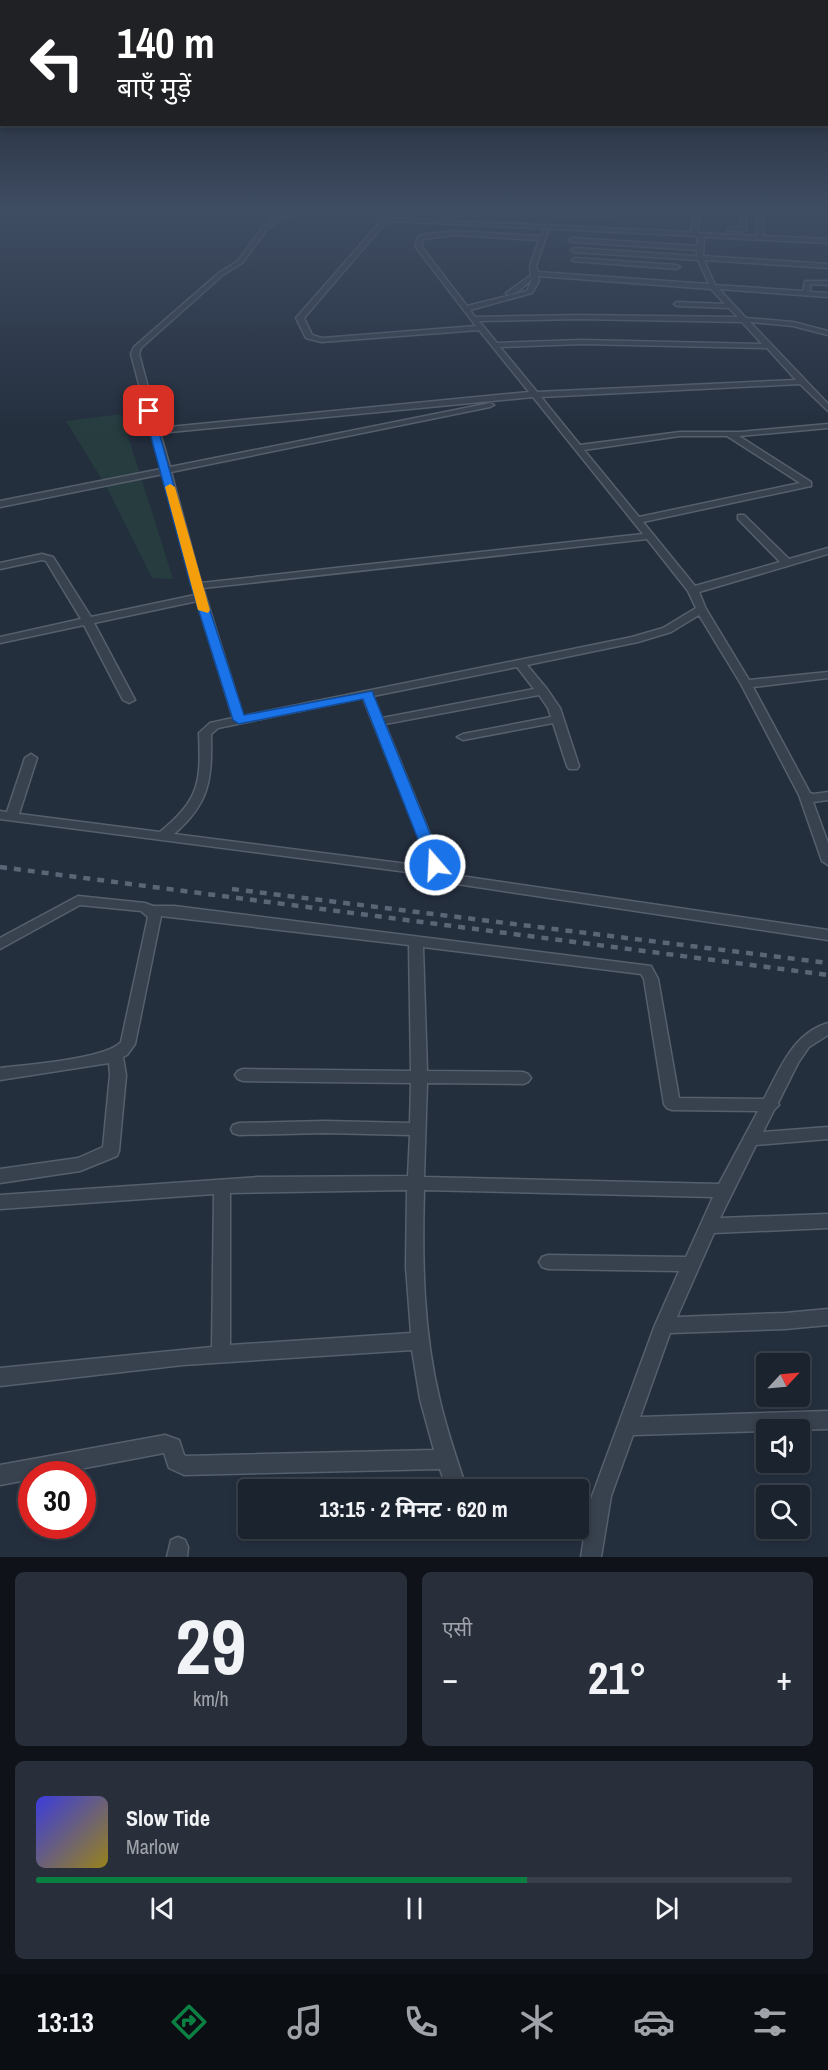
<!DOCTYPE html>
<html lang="hi">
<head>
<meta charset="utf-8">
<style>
  :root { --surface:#1b232e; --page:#282f3a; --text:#f1f3f6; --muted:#a0a4aa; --line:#39404a; --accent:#0b8043 }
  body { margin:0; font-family:"Archivo Narrow","Noto Sans Devanagari",sans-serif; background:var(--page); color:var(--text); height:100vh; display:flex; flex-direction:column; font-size:22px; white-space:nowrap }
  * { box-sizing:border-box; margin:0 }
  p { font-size:20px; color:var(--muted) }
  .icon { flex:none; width:33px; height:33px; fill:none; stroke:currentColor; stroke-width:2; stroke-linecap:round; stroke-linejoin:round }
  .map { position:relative; height:1557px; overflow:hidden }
  .sheet { display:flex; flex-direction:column; gap:15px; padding:15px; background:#0f1319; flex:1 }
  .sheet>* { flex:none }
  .top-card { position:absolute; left:0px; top:0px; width:828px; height:126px; box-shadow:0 3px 9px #0003,0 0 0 2px var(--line); background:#202124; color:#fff; overflow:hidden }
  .needle { width:39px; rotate:64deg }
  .tools { position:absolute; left:756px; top:1353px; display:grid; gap:12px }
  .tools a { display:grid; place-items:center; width:54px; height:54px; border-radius:6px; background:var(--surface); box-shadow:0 3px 9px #0003,0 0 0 2px var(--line); font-size:30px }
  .speed { position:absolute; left:18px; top:1461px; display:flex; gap:12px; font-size:30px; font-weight:700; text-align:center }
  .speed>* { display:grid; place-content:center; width:78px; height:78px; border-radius:50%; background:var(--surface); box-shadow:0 3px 9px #0003,0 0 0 2px var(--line); line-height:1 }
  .speed .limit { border:9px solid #d22; background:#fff; color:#111 }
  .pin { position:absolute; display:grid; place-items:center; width:51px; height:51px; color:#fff; margin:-26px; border-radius:12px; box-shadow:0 3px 9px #0006 }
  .me { position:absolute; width:66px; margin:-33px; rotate:341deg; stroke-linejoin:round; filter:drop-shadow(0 0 4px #0008) }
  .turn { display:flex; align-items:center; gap:21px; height:126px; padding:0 18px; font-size:27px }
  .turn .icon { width:78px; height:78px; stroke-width:2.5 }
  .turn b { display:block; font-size:42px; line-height:51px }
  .big { font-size:45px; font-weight:700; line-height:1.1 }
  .sheet .widget { flex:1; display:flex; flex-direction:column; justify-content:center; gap:9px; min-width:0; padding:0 21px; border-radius:9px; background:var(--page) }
  .sheet .dial { align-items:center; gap:0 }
  .dial b { font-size:78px; line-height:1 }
  .song { display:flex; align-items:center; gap:18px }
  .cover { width:72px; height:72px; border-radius:9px; background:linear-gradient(135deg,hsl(240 70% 55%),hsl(50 70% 35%)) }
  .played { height:6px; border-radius:3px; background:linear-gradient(90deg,var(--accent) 65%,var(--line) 65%) }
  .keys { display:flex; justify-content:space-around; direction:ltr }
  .heat { display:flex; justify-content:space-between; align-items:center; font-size:33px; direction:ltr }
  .sheet .tiles { flex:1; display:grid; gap:15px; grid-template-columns:1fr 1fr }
  .widget:last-child { grid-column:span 2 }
  .trip { position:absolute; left:238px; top:1479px; width:351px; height:60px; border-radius:6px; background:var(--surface); box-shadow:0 3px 9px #0003,0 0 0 2px var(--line); font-weight:700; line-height:60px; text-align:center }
  .tabs { display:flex; height:96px; justify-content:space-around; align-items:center; background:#0b0e12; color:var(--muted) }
  .tabs .icon { width:42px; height:42px }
  .tabs .current { color:var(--accent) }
  .tabs b { font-size:27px; color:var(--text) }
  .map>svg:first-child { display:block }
  .green { fill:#263c3f }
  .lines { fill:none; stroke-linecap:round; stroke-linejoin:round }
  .street-casing { stroke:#565f6c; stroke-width:3 }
  .street { fill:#38414e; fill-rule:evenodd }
  .rail { stroke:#5a6575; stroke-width:4.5; stroke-dasharray:7 7; stroke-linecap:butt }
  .route { fill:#1a73e8; stroke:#114b97; stroke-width:1.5 }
  .slow { fill:#f59e0b }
</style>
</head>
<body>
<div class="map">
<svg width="828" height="1557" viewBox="0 0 828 1557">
  <rect width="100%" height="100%" fill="#242f3e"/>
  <!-- green -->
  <path class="green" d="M121 414 173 579 152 578 106 486 66 421Z"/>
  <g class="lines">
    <defs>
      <path id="street" d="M291 210H298L267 229 242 263 224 274 141 348 139 354 159 428 529 392 479 330 321 342 306 338 296 318 382 220 388 218 691 232 695 210H701L697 233 757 236V210H763V236L828 239V243L704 237 703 256 828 264V268L704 260 715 285 803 291 805 281H828V285L810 284V292L828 293V297L719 289 746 318 793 322 828 331V335L793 326 750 322 828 404V411L800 384 541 397 580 445 680 432H740L828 424V428L739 436 811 482V486L643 522 695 586 780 562 738 519V515H744L789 559 828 548V554L699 592 706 609 749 680 828 672V678L753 687 810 793 814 794 828 792V800L813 802 828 843V865L822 861 799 795 741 684 699 615 671 632 638 642 527 665 547 689 560 708 579 766 577 769H569L567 766 553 723 463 740 457 737 463 734 551 717 548 708 539 695 385 724 441 861 440 868 460 876 828 930V940L457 884 429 873H415L0 819V811L7 812 25 758 31 754 37 758 19 814 160 832C200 799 201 782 199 733L210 723 233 718 197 601 94 623 135 700 129 703 123 700 84 625 0 643V637L81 619 46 561 42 560 0 569V563L42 554 53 557 91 617 195 595 163 474 0 507V501L161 469 152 433 149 431 151 429 131 354 134 347 220 272 238 261 263 227ZM390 221 698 236 697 246 572 238 569 240 572 242 697 250V256L574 248 571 250 574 252 698 260 709 284 538 272 536 266 548 231 545 229 540 236 454 231 421 235 418 237 415 246 476 326 322 338 312 335 304 318 386 222ZM454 235 539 240 530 266 531 275 506 293 509 295 519 291 532 279 527 291 467 306 421 246 424 239ZM538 276 711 289 725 304 677 302 674 304 677 306 729 308 738 317 580 315 475 317 470 310 532 293 539 281ZM580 319 742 322 762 344 582 340 497 343 479 321ZM582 344 767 348 796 380 537 392 500 347ZM533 397 643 534 201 583 171 472 490 407 494 405 490 403 170 467 160 433ZM680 436H727L800 483 639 517 584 450ZM647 539 688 591 696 608 663 628 632 637 243 716 203 588ZM517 667 534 689 382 718 373 696ZM363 698 429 863 423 866 415 865 174 834C210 803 212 779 211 734L218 728Z
        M609 210H615L613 217 546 215 543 213 546 211 608 214Z
        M650 210H656V211L653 213Z
        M741 210H747L746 230 743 232 728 230 730 227 740 228Z
        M575 258 677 265 680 267 677 269 573 261 572 260Z
        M78 896 145 903 153 906H174L651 966 658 979 679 1098 764 1099C780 1069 793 1033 828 1023V1035L809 1047 798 1063 778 1103 779 1105 774 1110 763 1132 828 1127V1139L756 1145 720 1218 828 1214V1228L714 1233 677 1317 785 1313 828 1309V1325L785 1329 670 1333 640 1417 828 1411V1429L633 1435 611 1496 601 1557H581L587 1519H579V1499H591L655 1325 679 1271 548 1269 542 1267 539 1262 542 1257 548 1255 686 1257 713 1197 424 1190C422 1260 423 1332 440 1401 447 1431 457 1460 467 1490H447L440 1469 184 1475 169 1468 164 1453 53 1474H32V1479L0 1485V1465L165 1435 179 1440 184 1455 186 1456 434 1450 420 1399 412 1350 183 1365 0 1386V1368L212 1347 214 1194 0 1209V1195L258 1177 408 1176 410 1135 325 1133 239 1135 233 1133 231 1129 233 1125 239 1123 325 1121 410 1123 411 1083 243 1081 238 1079 235 1075 238 1071 243 1069 411 1071 409 945 161 916 135 1044 127 1055 123 1057 126 1075 119 1151 117 1156 80 1171 0 1183V1169L78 1158 103 1147 110 1075 109 1063 0 1080V1068C25 1065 106 1059 121 1042L148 917 141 911 80 905 0 949V938ZM423 947 641 974 644 979 664 1104 667 1108 672 1110 758 1111 719 1184 424 1177 427 1083 523 1084 528 1082 531 1078 528 1074 523 1072 427 1071ZM407 1190 406 1267 411 1333 230 1345V1193Z
        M178 1537 185 1540 188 1547 187 1557H167L171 1540Z"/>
    </defs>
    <!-- street casing -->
    <use href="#street" class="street-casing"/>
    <!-- street -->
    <use href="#street" class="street"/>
    <!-- rail -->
    <path class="rail" d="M0 867 828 975
      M232 889 828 963"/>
  </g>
  <!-- sky -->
  <linearGradient id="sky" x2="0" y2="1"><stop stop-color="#141a22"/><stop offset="0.49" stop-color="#3f4d63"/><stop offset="1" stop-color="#3f4d63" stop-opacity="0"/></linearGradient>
  <rect width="828" height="428" fill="url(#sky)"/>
  <!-- route -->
  <path class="route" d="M149 408 153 411 202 586 244 715 372 691 443 865 441 869H430L428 865 363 699 239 724 233 720 191 586 144 411Z"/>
  <!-- slow -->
  <path class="slow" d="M170 484 175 487 210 610 208 613 198 610 165 487Z"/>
</svg>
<div class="tools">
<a><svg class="needle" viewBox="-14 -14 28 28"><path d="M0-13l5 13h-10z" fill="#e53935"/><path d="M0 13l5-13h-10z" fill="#a0a4aa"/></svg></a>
<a><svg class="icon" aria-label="sound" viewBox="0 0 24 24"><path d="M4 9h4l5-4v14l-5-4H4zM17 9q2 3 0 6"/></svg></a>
<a><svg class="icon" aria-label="search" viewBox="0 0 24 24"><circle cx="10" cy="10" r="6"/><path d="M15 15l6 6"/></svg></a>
</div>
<div class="speed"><div class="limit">30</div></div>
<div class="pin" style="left:149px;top:411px;background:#d93025"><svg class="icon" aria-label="arrive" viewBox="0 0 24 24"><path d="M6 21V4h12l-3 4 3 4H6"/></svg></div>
<svg class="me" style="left:435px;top:865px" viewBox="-20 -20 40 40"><circle r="17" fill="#1a73e8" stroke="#fff" stroke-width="3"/><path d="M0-11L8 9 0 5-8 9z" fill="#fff"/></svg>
<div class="trip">13:15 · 2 मिनट · 620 m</div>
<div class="top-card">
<div class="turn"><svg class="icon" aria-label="left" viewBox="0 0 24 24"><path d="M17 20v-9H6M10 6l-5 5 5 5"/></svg><div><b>140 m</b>बाएँ मुड़ें</div></div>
</div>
</div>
<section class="sheet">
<div class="tiles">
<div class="widget dial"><b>29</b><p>km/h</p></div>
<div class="widget"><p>एसी</p>
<div class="heat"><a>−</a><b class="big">21°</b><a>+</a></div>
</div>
<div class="widget">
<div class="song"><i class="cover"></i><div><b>Slow Tide</b><p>Marlow</p></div></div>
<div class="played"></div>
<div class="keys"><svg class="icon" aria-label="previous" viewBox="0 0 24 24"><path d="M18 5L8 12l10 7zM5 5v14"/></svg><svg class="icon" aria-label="pause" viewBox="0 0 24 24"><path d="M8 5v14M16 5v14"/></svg><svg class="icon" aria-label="next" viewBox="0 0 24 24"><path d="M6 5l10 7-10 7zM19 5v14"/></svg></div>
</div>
</div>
</section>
<nav class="tabs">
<b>13:13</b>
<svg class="icon current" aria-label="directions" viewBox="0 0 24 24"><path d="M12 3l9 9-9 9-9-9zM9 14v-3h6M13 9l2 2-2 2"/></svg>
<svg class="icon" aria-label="music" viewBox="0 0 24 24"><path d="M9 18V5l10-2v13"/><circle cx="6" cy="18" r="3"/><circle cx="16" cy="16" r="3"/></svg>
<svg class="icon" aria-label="phone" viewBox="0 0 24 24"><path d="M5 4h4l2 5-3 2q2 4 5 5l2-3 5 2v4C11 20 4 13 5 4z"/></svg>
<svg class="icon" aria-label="climate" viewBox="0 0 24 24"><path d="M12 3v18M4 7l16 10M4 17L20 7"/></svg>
<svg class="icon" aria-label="car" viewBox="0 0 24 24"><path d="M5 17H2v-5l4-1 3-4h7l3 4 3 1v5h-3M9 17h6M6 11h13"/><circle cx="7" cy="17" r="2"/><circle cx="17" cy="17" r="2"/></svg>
<svg class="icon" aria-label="filters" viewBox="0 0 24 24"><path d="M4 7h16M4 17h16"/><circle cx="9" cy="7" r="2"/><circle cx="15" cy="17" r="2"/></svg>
</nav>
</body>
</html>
